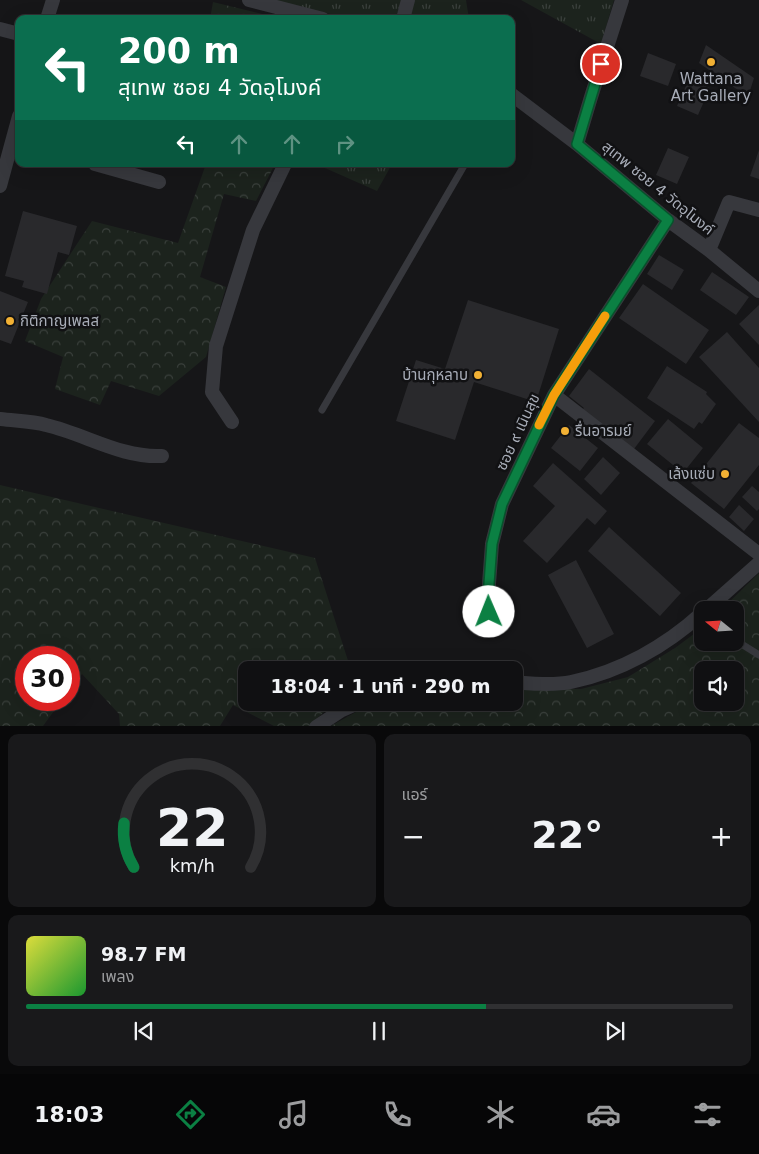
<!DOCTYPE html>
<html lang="th">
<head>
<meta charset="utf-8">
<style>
  :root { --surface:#101012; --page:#19191b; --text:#f1f3f6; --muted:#9c9d9f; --line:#303032; --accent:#0b8043 }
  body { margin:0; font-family:"DejaVu Sans","Noto Sans Thai",sans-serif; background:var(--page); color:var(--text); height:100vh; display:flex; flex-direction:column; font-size:19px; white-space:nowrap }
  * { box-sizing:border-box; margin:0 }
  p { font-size:16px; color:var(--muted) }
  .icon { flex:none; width:28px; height:28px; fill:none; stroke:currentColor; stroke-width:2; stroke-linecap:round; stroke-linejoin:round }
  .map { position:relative; height:726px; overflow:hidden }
  .side { display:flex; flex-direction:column; gap:8px; padding:8px; background:#09090a; flex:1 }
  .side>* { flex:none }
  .banner { position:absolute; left:15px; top:15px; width:500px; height:152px; border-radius:10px; box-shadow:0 5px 20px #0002,0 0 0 1px var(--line); background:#0b6e4f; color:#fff; overflow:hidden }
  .needle { width:32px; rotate:288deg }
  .buttons { position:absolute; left:694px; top:601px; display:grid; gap:10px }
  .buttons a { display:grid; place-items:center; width:50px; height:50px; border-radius:10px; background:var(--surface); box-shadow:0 5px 20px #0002,0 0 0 1px var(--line); font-size:25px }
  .speed { position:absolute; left:15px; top:646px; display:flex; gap:10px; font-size:25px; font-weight:700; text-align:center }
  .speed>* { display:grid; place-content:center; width:65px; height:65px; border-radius:50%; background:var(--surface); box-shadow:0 5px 20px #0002,0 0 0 1px var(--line); line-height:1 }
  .speed .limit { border:8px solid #d22; background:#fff; color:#111 }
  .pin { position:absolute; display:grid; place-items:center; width:42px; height:42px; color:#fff; margin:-21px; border:2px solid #fff; border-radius:50%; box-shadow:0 1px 5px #0007 }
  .me { position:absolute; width:55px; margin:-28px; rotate:359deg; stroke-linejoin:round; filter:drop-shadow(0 0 4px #0008) }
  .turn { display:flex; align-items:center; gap:18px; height:105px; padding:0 20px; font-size:22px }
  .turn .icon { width:65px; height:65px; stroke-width:2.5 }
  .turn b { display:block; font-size:35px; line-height:42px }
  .lanes { display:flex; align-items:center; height:48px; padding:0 20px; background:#0003; justify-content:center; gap:25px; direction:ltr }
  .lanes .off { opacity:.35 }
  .big { font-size:38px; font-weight:700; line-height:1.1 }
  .side .tile { flex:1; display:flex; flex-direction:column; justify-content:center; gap:8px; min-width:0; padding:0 18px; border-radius:10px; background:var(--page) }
  .side .dial { align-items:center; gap:0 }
  .dial svg { height:130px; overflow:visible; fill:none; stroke:var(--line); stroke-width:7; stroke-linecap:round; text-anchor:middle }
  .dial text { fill:var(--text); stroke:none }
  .song { display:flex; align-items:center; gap:15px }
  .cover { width:60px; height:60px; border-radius:8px; background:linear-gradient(135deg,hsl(60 70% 55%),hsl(130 70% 35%)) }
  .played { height:5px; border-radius:2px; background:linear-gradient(90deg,var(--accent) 65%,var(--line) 65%) }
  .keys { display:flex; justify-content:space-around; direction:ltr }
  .heat { display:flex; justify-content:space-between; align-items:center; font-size:28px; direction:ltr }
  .side .tiles { flex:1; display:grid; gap:8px; grid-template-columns:1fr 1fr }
  .tile:last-child { grid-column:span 2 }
  .trip { position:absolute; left:238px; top:661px; width:285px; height:50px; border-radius:10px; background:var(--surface); box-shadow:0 5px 20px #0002,0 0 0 1px var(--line); font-weight:700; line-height:50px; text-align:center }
  .tabs { display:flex; height:80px; justify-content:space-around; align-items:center; background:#060607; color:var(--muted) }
  .tabs .icon { width:35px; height:35px }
  .tabs .active { color:var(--accent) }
  .tabs b { font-size:22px; color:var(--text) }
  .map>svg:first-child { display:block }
  .grass { fill:url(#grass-tufts) }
  .forest { fill:url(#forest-crowns); fill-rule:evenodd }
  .building { fill:#29292c }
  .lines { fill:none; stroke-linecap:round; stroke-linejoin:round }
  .service { stroke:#37383d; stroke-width:7 }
  .minor { stroke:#37383d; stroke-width:14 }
  .route-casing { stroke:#07532c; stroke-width:12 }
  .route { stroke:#0b8043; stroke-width:9 }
  .slow { stroke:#f59e0b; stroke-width:9 }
  .poi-dot { fill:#f2b134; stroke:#111113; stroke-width:2 }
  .labels { text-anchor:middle; stroke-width:5; stroke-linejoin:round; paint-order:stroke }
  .poi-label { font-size:15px; fill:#a8adb8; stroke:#111113; text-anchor:start }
  .street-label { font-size:15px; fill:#a8adb8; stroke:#111113 }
</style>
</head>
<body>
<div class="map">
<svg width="759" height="727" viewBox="0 0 759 727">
  <defs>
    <pattern id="grass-tufts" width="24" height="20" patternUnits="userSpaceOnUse" patternTransform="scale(1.25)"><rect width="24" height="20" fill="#1c231d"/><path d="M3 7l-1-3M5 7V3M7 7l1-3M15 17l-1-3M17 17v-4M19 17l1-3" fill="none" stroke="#3a403c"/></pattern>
    <pattern id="forest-crowns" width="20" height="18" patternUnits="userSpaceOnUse" patternTransform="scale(1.25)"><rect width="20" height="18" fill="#1c231d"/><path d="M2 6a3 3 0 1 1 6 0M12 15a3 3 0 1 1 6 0" fill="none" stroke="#3a403c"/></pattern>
  </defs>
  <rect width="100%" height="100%" fill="#161618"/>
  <!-- grass -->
  <path class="grass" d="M272 0H401L396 19H351Z
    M413 0H466L469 19H408Z
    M521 0H614L601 44Z
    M316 164H392L377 191Z"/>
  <!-- forest -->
  <path class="forest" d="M213 2 283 19H210Z
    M206 164H275L256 201 224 194 200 277 226 287 206 357 159 396 111 381 100 405 55 389 63 357 25 341 41 299 92 221 178 243Z
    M0 485 315 558 351 670H246V702L346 703 324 712 309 726H274L233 705 220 726H120L119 714 82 674 69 691V658H26V700H62L43 726 0 727Z
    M759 573V726L329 727 356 712 390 703 514 702V688L581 689 628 677 675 648 702 628V642H735V610H721ZM702 670H735V702H702Z"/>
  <!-- building -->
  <path class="building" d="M706 45 754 78 748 97 699 63Z
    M648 53 676 64 668 86 640 76Z
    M689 79 710 88 698 115 677 106Z
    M668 148 689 157 677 184 656 175Z
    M759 150V179L750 176Z
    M23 211 77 226 69 255 58 252 47 294 22 287 24 281 5 276Z
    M659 255 684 270 672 290 647 274Z
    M712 272 749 297 736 315 700 290Z
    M643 284 709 330 686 364 619 318Z
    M0 291 28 302 11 344 0 340Z
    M468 300 559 329 536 402 474 382 455 440 396 421 416 360 445 369Z
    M759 305V345L739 324Z
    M727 332 759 368V422L699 357Z
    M667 366 707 392 706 394 716 404 702 424 699 422 694 429 647 398Z
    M589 369 655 421 634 449 581 411 584 408 569 396Z
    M668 419 703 448 683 473 647 444Z
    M739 423 759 438V465L724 509 691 483Z
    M569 425 598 448 580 471 551 448Z
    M603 457 620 473 601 495 584 479Z
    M553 463 607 511 595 525 587 518 547 563 523 541 555 506 533 486Z
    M752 486 759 492V509L757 511 742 497Z
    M739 505 754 519 744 531 729 517Z
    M609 527 681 593 660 616 588 551Z
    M576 560 614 634 587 648 548 575Z"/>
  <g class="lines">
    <!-- service -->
    <path class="service" d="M322 410 465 164
      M735 640 759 655"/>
    <!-- minor -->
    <path class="minor" d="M249 0 323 19
      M47 19 53 0
      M403 19 408 0
      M0 29 19 34
      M511 94 577 144 668 220 709 250 759 291
      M577 144 591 97 622 0
      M95 164 159 182
      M0 186 19 116
      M709 250 729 202 759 210
      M554 395 759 554
      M0 419C15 421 32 421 46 425 85 434 121 458 162 456
      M232 422 212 392 216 346 253 230 285 164
      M706 610 759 563
      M490 628 488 597 492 544 502 504 554 395 668 220
      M514 682C529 684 557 685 571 682 620 672 666 646 702 613
      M316 727 342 710 360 702"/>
  </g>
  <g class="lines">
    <defs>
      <path id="route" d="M489 612 488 597 492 544 502 504 554 395 668 220 577 144 601 64"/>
    </defs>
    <!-- route casing -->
    <use href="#route" class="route-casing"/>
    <!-- route -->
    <use href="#route" class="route"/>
    <!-- slow -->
    <path class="slow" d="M539 425 554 395 605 316"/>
  </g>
  <!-- markers -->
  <g class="poi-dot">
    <circle cx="711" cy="62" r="5"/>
    <circle cx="10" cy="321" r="5"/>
    <circle cx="478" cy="375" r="5"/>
    <circle cx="565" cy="431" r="5"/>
    <circle cx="725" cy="474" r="5"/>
  </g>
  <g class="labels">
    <!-- poi labels -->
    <g class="poi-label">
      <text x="711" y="84" text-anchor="middle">Wattana<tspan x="711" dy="17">Art Gallery</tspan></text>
      <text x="20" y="326">กิติกาญเพลส</text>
      <text x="468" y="380" text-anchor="end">บ้านกุหลาบ</text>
      <text x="575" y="436">รื่นอารมย์</text>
      <text x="715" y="479" text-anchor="end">เล้งแซ่บ</text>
    </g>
    <!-- street labels -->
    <g class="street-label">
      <text transform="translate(658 188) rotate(39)" y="5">สุเทพ ซอย 4 วัดอุโมงค์</text>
      <text transform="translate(518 432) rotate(-65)" y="5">ซอย ๙ เนินสุข</text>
    </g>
  </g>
</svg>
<div class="buttons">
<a><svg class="needle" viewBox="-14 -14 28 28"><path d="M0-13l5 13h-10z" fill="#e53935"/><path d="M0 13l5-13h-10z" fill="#9c9d9f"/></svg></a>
<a><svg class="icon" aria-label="sound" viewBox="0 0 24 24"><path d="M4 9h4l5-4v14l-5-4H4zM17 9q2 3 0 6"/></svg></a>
</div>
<div class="speed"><div class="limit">30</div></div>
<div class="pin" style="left:601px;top:64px;background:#d93025"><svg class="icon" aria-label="arrive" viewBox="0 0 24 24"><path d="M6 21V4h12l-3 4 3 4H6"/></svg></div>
<svg class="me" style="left:489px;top:612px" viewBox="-20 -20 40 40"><circle r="19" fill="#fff"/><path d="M0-13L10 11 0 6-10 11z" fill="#0b8043"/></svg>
<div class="trip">18:04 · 1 นาที · 290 m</div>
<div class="banner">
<div class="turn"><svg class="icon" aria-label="left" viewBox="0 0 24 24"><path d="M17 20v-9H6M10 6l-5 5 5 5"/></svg><div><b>200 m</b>สุเทพ ซอย 4 วัดอุโมงค์</div></div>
<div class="lanes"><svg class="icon" aria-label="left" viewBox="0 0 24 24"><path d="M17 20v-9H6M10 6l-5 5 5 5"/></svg><svg class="icon off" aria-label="ahead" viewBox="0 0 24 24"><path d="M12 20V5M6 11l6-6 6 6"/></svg><svg class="icon off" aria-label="ahead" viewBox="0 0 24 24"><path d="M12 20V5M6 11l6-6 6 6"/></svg><svg class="icon off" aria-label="right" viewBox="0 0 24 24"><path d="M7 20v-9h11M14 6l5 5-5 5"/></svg></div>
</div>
</div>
<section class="side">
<div class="tiles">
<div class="tile dial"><svg viewBox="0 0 100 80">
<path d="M14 69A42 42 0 1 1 86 69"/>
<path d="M14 69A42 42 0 0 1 8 42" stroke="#0b8043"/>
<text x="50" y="56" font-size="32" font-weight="700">22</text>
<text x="50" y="72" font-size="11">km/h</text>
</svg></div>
<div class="tile"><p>แอร์</p>
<div class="heat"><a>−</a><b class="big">22°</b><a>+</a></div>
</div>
<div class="tile">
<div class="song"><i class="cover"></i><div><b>98.7 FM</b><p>เพลง</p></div></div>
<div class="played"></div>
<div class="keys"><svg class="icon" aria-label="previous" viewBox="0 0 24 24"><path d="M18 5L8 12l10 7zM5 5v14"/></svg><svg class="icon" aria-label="pause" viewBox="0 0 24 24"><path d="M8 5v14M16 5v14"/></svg><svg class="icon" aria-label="next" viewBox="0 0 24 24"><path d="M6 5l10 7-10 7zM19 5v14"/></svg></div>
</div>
</div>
</section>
<nav class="tabs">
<b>18:03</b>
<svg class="icon active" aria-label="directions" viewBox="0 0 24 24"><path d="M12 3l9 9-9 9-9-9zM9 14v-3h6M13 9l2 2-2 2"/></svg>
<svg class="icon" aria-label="music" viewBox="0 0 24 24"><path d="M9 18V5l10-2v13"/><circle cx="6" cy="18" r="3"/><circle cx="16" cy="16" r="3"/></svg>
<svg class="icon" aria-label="phone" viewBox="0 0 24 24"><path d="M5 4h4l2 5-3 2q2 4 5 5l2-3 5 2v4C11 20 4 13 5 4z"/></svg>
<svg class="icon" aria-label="climate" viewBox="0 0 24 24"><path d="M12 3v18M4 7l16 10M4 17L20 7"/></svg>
<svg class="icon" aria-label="car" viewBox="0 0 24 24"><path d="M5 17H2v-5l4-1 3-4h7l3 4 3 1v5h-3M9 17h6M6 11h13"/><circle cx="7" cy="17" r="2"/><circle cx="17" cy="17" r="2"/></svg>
<svg class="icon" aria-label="filters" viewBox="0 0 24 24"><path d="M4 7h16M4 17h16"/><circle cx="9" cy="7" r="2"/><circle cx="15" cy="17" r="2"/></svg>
</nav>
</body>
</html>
